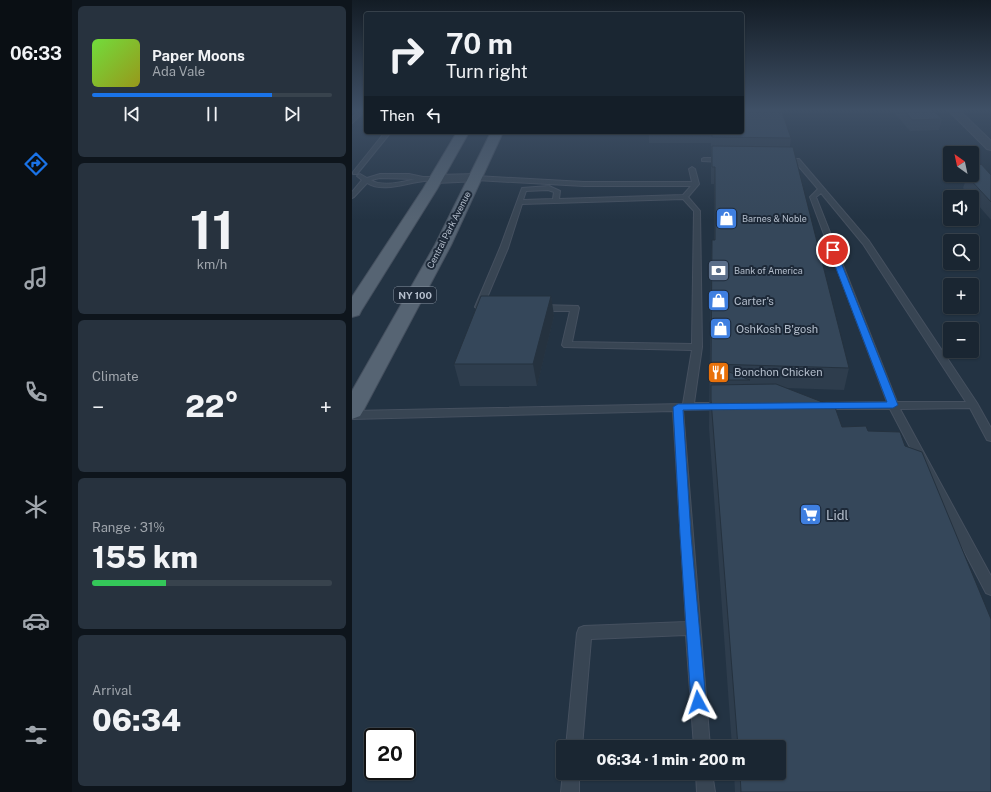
<!DOCTYPE html>
<html lang="en">
<head>
<meta charset="utf-8">
<style>
  :root { --surface:#1a2632; --page:#27323e; --text:#f1f3f6; --muted:#9fa5ac; --line:#38434d; --accent:#1a73e8 }
  body { margin:0; font-family:"Public Sans",sans-serif; background:var(--page); color:var(--text); height:100vh; display:flex; flex-direction:column; font-size:15px; white-space:nowrap }
  * { box-sizing:border-box; margin:0 }
  p { font-size:13px; color:var(--muted) }
  .icon { flex:none; width:22px; height:22px; fill:none; stroke:currentColor; stroke-width:2; stroke-linecap:round; stroke-linejoin:round }
  .map { position:relative; flex:1; overflow:hidden }
  .sheet { display:flex; flex-direction:column; gap:6px; padding:6px; background:#0e151c; width:280px }
  .sheet>* { flex:none }
  .top-card { position:absolute; left:12px; top:12px; width:380px; height:122px; border-radius:4px; box-shadow:0 1px 3px #0004,0 0 0 1px var(--line); background:#1a2632; color:var(--text); overflow:hidden }
  .needle { width:26px; rotate:327deg }
  .fabs { position:absolute; left:591px; top:146px; display:grid; gap:8px }
  .fabs a { display:grid; place-items:center; width:36px; height:36px; border-radius:4px; background:var(--surface); box-shadow:0 1px 3px #0004,0 0 0 1px var(--line); font-size:20px }
  .speed { position:absolute; left:12px; top:728px; display:flex; gap:8px; font-size:20px; font-weight:700; text-align:center }
  .speed>* { display:grid; place-content:center; width:52px; height:52px; border-radius:50%; background:var(--surface); box-shadow:0 1px 3px #0004,0 0 0 1px var(--line); line-height:1 }
  .speed .limit { border:2px solid #111; border-radius:6px; background:#fff; color:#111 }
  .pin { position:absolute; display:grid; place-items:center; width:34px; height:34px; color:#fff; margin:-17px; border:2px solid #fff; border-radius:50%; box-shadow:0 1px 4px #0007 }
  .me { position:absolute; width:44px; margin:-22px; rotate:355deg; stroke-linejoin:round; filter:drop-shadow(0 0 3px #0008) }
  .turn { display:flex; align-items:center; gap:14px; height:84px; padding:0 16px; font-size:18px }
  .turn .icon { width:52px; height:52px; stroke-width:2.5 }
  .turn b { display:block; font-size:28px; line-height:34px }
  .then { display:flex; align-items:center; height:38px; padding:0 16px; background:#0003; gap:8px; font-size:15px }
  .big { font-size:30px; font-weight:800; line-height:1.1 }
  .sheet .tile { flex:1; display:flex; flex-direction:column; justify-content:center; gap:6px; min-width:0; padding:0 14px; border-radius:6px; background:var(--page) }
  .sheet .dial { align-items:center; gap:0 }
  .dial b { font-size:52px; line-height:1 }
  .song { display:flex; align-items:center; gap:12px }
  .cover { width:48px; height:48px; border-radius:6px; background:linear-gradient(135deg,hsl(100 70% 55%),hsl(60 70% 35%)) }
  .played { height:4px; border-radius:2px; background:linear-gradient(90deg,var(--accent) 75%,var(--line) 75%) }
  .keys { display:flex; justify-content:space-around; direction:ltr }
  .heat { display:flex; justify-content:space-between; align-items:center; font-size:22px; direction:ltr }
  .charge { height:6px; border-radius:3px; background:linear-gradient(90deg,#34c759 31%,var(--line) 0) }
  .trip { position:absolute; left:204px; top:740px; width:230px; height:40px; border-radius:4px; background:var(--surface); box-shadow:0 1px 3px #0004,0 0 0 1px var(--line); font-weight:800; line-height:40px; text-align:center }
  main { display:flex; flex:1; min-height:0 }
  .dock { display:flex; flex-direction:column; width:72px; justify-content:space-around; align-items:center; background:#0a0f14; color:var(--muted) }
  .dock .icon { width:28px; height:28px }
  .dock .on { color:var(--accent) }
  .dock b { font-size:18px; color:var(--text) }
  .map>svg:first-child { display:block }
  .lines { fill:none; stroke-linecap:round; stroke-linejoin:round }
  .lane-casing { stroke:#45505f; stroke-width:2 }
  .street-casing { stroke:#45505f; stroke-width:2 }
  .primary-casing { stroke:#45505f; stroke-width:2 }
  .lane { fill:#384553; fill-rule:evenodd }
  .street { fill:#384553; fill-rule:evenodd }
  .primary { fill:#566473; fill-rule:evenodd }
  .wall { fill:#2e3d4d }
  .shaded-wall { fill:#25323f }
  .building { fill:#35475a; stroke:#25323f }
  .route { fill:#1a73e8; stroke:#114b97 }
  .labels { text-anchor:middle; stroke-width:4; stroke-linejoin:round; paint-order:stroke }
  .far-poi-label { font-size:9px; fill:#b5bfcd; stroke:#1d2938; text-anchor:start }
  .far-street-label { font-size:9px; fill:#b5bfcd; stroke:#1d2938 }
  .shield { fill:#1d2938; stroke:#8792a0; stroke-width:1 }
  .shield-label { font-size:10px; font-weight:bold; fill:#b5bfcd }
  .poi-label { font-size:11px; fill:#b5bfcd; stroke:#1d2938; text-anchor:start }
  .near-poi-label { font-size:13px; fill:#b5bfcd; stroke:#1d2938; text-anchor:start }
</style>
</head>
<body>
<main>
<nav class="dock">
<b>06:33</b>
<svg class="icon on" aria-label="directions" viewBox="0 0 24 24"><path d="M12 3l9 9-9 9-9-9zM9 14v-3h6M13 9l2 2-2 2"/></svg>
<svg class="icon" aria-label="music" viewBox="0 0 24 24"><path d="M9 18V5l10-2v13"/><circle cx="6" cy="18" r="3"/><circle cx="16" cy="16" r="3"/></svg>
<svg class="icon" aria-label="phone" viewBox="0 0 24 24"><path d="M5 4h4l2 5-3 2q2 4 5 5l2-3 5 2v4C11 20 4 13 5 4z"/></svg>
<svg class="icon" aria-label="climate" viewBox="0 0 24 24"><path d="M12 3v18M4 7l16 10M4 17L20 7"/></svg>
<svg class="icon" aria-label="car" viewBox="0 0 24 24"><path d="M5 17H2v-5l4-1 3-4h7l3 4 3 1v5h-3M9 17h6M6 11h13"/><circle cx="7" cy="17" r="2"/><circle cx="17" cy="17" r="2"/></svg>
<svg class="icon" aria-label="filters" viewBox="0 0 24 24"><path d="M4 7h16M4 17h16"/><circle cx="9" cy="7" r="2"/><circle cx="15" cy="17" r="2"/></svg>
</nav>
<section class="sheet">
<div class="tile">
<div class="song"><i class="cover"></i><div><b>Paper Moons</b><p>Ada Vale</p></div></div>
<div class="played"></div>
<div class="keys"><svg class="icon" aria-label="previous" viewBox="0 0 24 24"><path d="M18 5L8 12l10 7zM5 5v14"/></svg><svg class="icon" aria-label="pause" viewBox="0 0 24 24"><path d="M8 5v14M16 5v14"/></svg><svg class="icon" aria-label="next" viewBox="0 0 24 24"><path d="M6 5l10 7-10 7zM19 5v14"/></svg></div>
</div>
<div class="tile dial"><b>11</b><p>km/h</p></div>
<div class="tile"><p>Climate</p>
<div class="heat"><a>−</a><b class="big">22°</b><a>+</a></div>
</div>
<div class="tile"><p>Range · 31%</p><b class="big">155 km</b><div class="charge"></div></div>
<div class="tile"><p>Arrival</p><b class="big">06:34</b></div>
</section>
<div class="map">
<svg width="639" height="792" viewBox="0 0 639 792">
  <rect width="100%" height="100%" fill="#233343"/>
  <g class="lines">
    <defs>
      <path id="lane" d="M9 109 14 110 0 123V118Z
        M33 132H39L5 174H1V172Z
        M352 158H372L375 160 372 162 350 161V159Z
        M430 159H447L517 241 625 403 639 428V441L635 440 618 408 548 409 639 576V595L634 593 538 409H468L463 406 468 403 535 402 458 197 466 189 443 162 430 161ZM469 193 511 244 614 402H545L464 197Z
        M340 167 343 169 347 184 336 197 348 211 350 347 342 403H370L375 406 370 409 331 410 358 747H342L334 635 239 639 230 747H214L225 633 227 628 232 626 334 622 321 411 0 419V411L331 404 340 350 212 347 210 345 218 311H188L184 308 188 305 226 306 227 308 220 342 340 344 342 211 331 199 170 204 156 248 131 307 127 310 123 307 148 248 170 188 197 186 208 191 207 199 331 195 339 186H232L124 180 121 178 124 176 232 182H340L337 169ZM196 190 202 192 201 199 171 200 174 191Z
        M8 174 15 178 28 174H57L71 177H84L87 179C83 182 77 180 72 181 54 183 31 193 15 183L2 197 0 198V192L10 180 5 176ZM28 178 63 179C52 182 29 187 19 180Z
        M211 772 227 773V792H209Z
        M344 773H360L363 792H345Z"/>
      <path id="street" d="M595 109H606L639 141V150L635 149Z
        M124 174 128 175 130 178 128 181 84 183 80 182 78 179 80 176 84 175Z"/>
      <path id="primary" d="M105 132H117L85 189 9 311 7 315 0 317V297L71 189Z
        M139 132H151L99 245 11 411 8 416 0 419V391L83 245Z"/>
    </defs>
    <!-- lane casing -->
    <use href="#lane" class="lane-casing"/>
    <!-- street casing -->
    <use href="#street" class="street-casing"/>
    <!-- primary casing -->
    <use href="#primary" class="primary-casing"/>
    <!-- lane -->
    <use href="#lane" class="lane"/>
    <!-- street -->
    <use href="#street" class="street"/>
    <!-- primary -->
    <use href="#primary" class="primary"/>
  </g>
  <!-- wall -->
  <path class="wall" d="M539 109H579L590 119 587 130 558 131Z
    M297 132H390L439 138 438 147 497 368 492 390 434 388 490 427 639 792H383L382 773H427V747H380L357 428 359 260 360 240H362V184H359V143H297Z
    M639 175V220L620 198V197H619L611 188 615 176Z
    M199 296 202 316 185 386H108L102 364Z"/>
  <!-- shaded-wall -->
  <path class="shaded-wall" d="M199 296 202 316 185 386 181 364Z"/>
  <!-- building -->
  <path class="building" d="M390 109H429L439 138 360 137V132H390Z
    M551 109H579L590 119 560 120Z
    M360 146 441 147 497 368 359 364 360 240H363V167H360Z
    M629 164 639 175V202L615 176 616 175H620V172Z
    M129 296H199L181 364H102Z
    M359 365 398 380H359Z
    M424 384 483 407 490 427 514 426 516 431 548 432 553 446 570 452 639 619V792H389L388 773H427V747H386L359 400V385Z"/>
  <!-- sky -->
  <linearGradient id="sky" x2="0" y2="1"><stop stop-color="#131c25"/><stop offset="0.5" stop-color="#3f5066"/><stop offset="1" stop-color="#3f5066" stop-opacity="0"/></linearGradient>
  <rect width="639" height="220" fill="url(#sky)"/>
  <!-- route -->
  <path class="route" d="M481 248 484 250 546 405 541 408 331 410 339 535 354 702 351 707 346 709 342 707 339 702 328 535 321 407 326 404 535 402 477 250Z"/>
  <!-- icons -->
  <defs>
    <symbol id="shop-square" viewBox="-11 -11 22 22"><rect x="-9" y="-9" width="18" height="18" rx="4" fill="#3f7fe0" stroke="#1d2938"/><path d="M-5-2.5h2.3a2.7 3.5 0 0 1 5.4 0H5L5.5 6h-11ZM-1.5-2.5h3a1.5 2.3 0 0 0-3 0Z" fill="#fff"/></symbol>
    <symbol id="bank-square" viewBox="-11 -11 22 22"><rect x="-9" y="-9" width="18" height="18" rx="4" fill="#5c6f8a" stroke="#1d2938"/><path d="M-6-4H6V4H-6ZM0-2.3a2.3 2.3 0 1 0 0 4.6a2.3 2.3 0 1 0 0-4.6Z" fill="#fff"/></symbol>
    <symbol id="restaurant-square" viewBox="-11 -11 22 22"><rect x="-9" y="-9" width="18" height="18" rx="4" fill="#e8710a" stroke="#1d2938"/><path d="M-5-6h1v4h1v-4h1v4h1v-4h1v5L-1.5 .5V6h-2V.5L-5-1ZM5-6V6H3V1.5H1.5Q1.5-4 5-6Z" fill="#fff"/></symbol>
    <symbol id="supermarket-square" viewBox="-11 -11 22 22"><rect x="-9" y="-9" width="18" height="18" rx="4" fill="#3f7fe0" stroke="#1d2938"/><path d="M-6-5.5h2.5l.6 2H6L4.5 2H-2.5L-4.4-4H-6ZM-1.5 3.2a1.3 1.3 0 1 0 .1 0ZM3 3.2a1.3 1.3 0 1 0 .1 0Z" fill="#fff"/></symbol>
  </defs>
  <g fill-rule="evenodd">
    <use href="#shop-square" x="362" y="206" width="25" height="25"/>
    <use href="#bank-square" x="354" y="258" width="25" height="25"/>
    <use href="#shop-square" x="354" y="288" width="25" height="25"/>
    <use href="#shop-square" x="356" y="316" width="25" height="25"/>
    <use href="#restaurant-square" x="354" y="360" width="25" height="25"/>
    <use href="#supermarket-square" x="446" y="502" width="25" height="25"/>
  </g>
  <g class="labels">
    <!-- far-poi labels -->
    <g class="far-poi-label">
      <text x="390" y="222">Barnes &amp; Noble</text>
      <text x="382" y="274">Bank of America</text>
    </g>
    <!-- far-street labels -->
    <g class="far-street-label">
      <text transform="translate(97 230) rotate(-63)" y="3">Central Park Avenue</text>
    </g>
    <!-- shield labels -->
    <rect class="shield" x="42" y="287" width="42" height="16" rx="3"/>
    <g class="shield-label">
      <text x="63" y="299">NY 100</text>
    </g>
    <!-- poi labels -->
    <g class="poi-label">
      <text x="382" y="305">Carter's</text>
      <text x="384" y="333">OshKosh B'gosh</text>
      <text x="382" y="376">Bonchon Chicken</text>
    </g>
    <!-- near-poi labels -->
    <g class="near-poi-label">
      <text x="474" y="520">Lidl</text>
    </g>
  </g>
</svg>
<div class="fabs">
<a><svg class="needle" viewBox="-14 -14 28 28"><path d="M0-13l5 13h-10z" fill="#e53935"/><path d="M0 13l5-13h-10z" fill="#9fa5ac"/></svg></a>
<a><svg class="icon" aria-label="sound" viewBox="0 0 24 24"><path d="M4 9h4l5-4v14l-5-4H4zM17 9q2 3 0 6"/></svg></a>
<a><svg class="icon" aria-label="search" viewBox="0 0 24 24"><circle cx="10" cy="10" r="6"/><path d="M15 15l6 6"/></svg></a>
<a>+</a>
<a>−</a>
</div>
<div class="speed"><div class="limit">20</div></div>
<div class="pin" style="left:481px;top:250px;background:#d93025"><svg class="icon" aria-label="arrive" viewBox="0 0 24 24"><path d="M6 21V4h12l-3 4 3 4H6"/></svg></div>
<svg class="me" style="left:346px;top:702px" viewBox="-20 -20 40 40"><path d="M0-17L14 15 0 8-14 15z" fill="#1a73e8" stroke="#fff" stroke-width="4"/></svg>
<div class="trip">06:34 · 1 min · 200 m</div>
<div class="top-card">
<div class="turn"><svg class="icon" aria-label="right" viewBox="0 0 24 24"><path d="M7 20v-9h11M14 6l5 5-5 5"/></svg><div><b>70 m</b>Turn right</div></div>
<div class="then">Then<svg class="icon" aria-label="left" viewBox="0 0 24 24"><path d="M17 20v-9H6M10 6l-5 5 5 5"/></svg></div>
</div>
</div>
</main>
</body>
</html>
